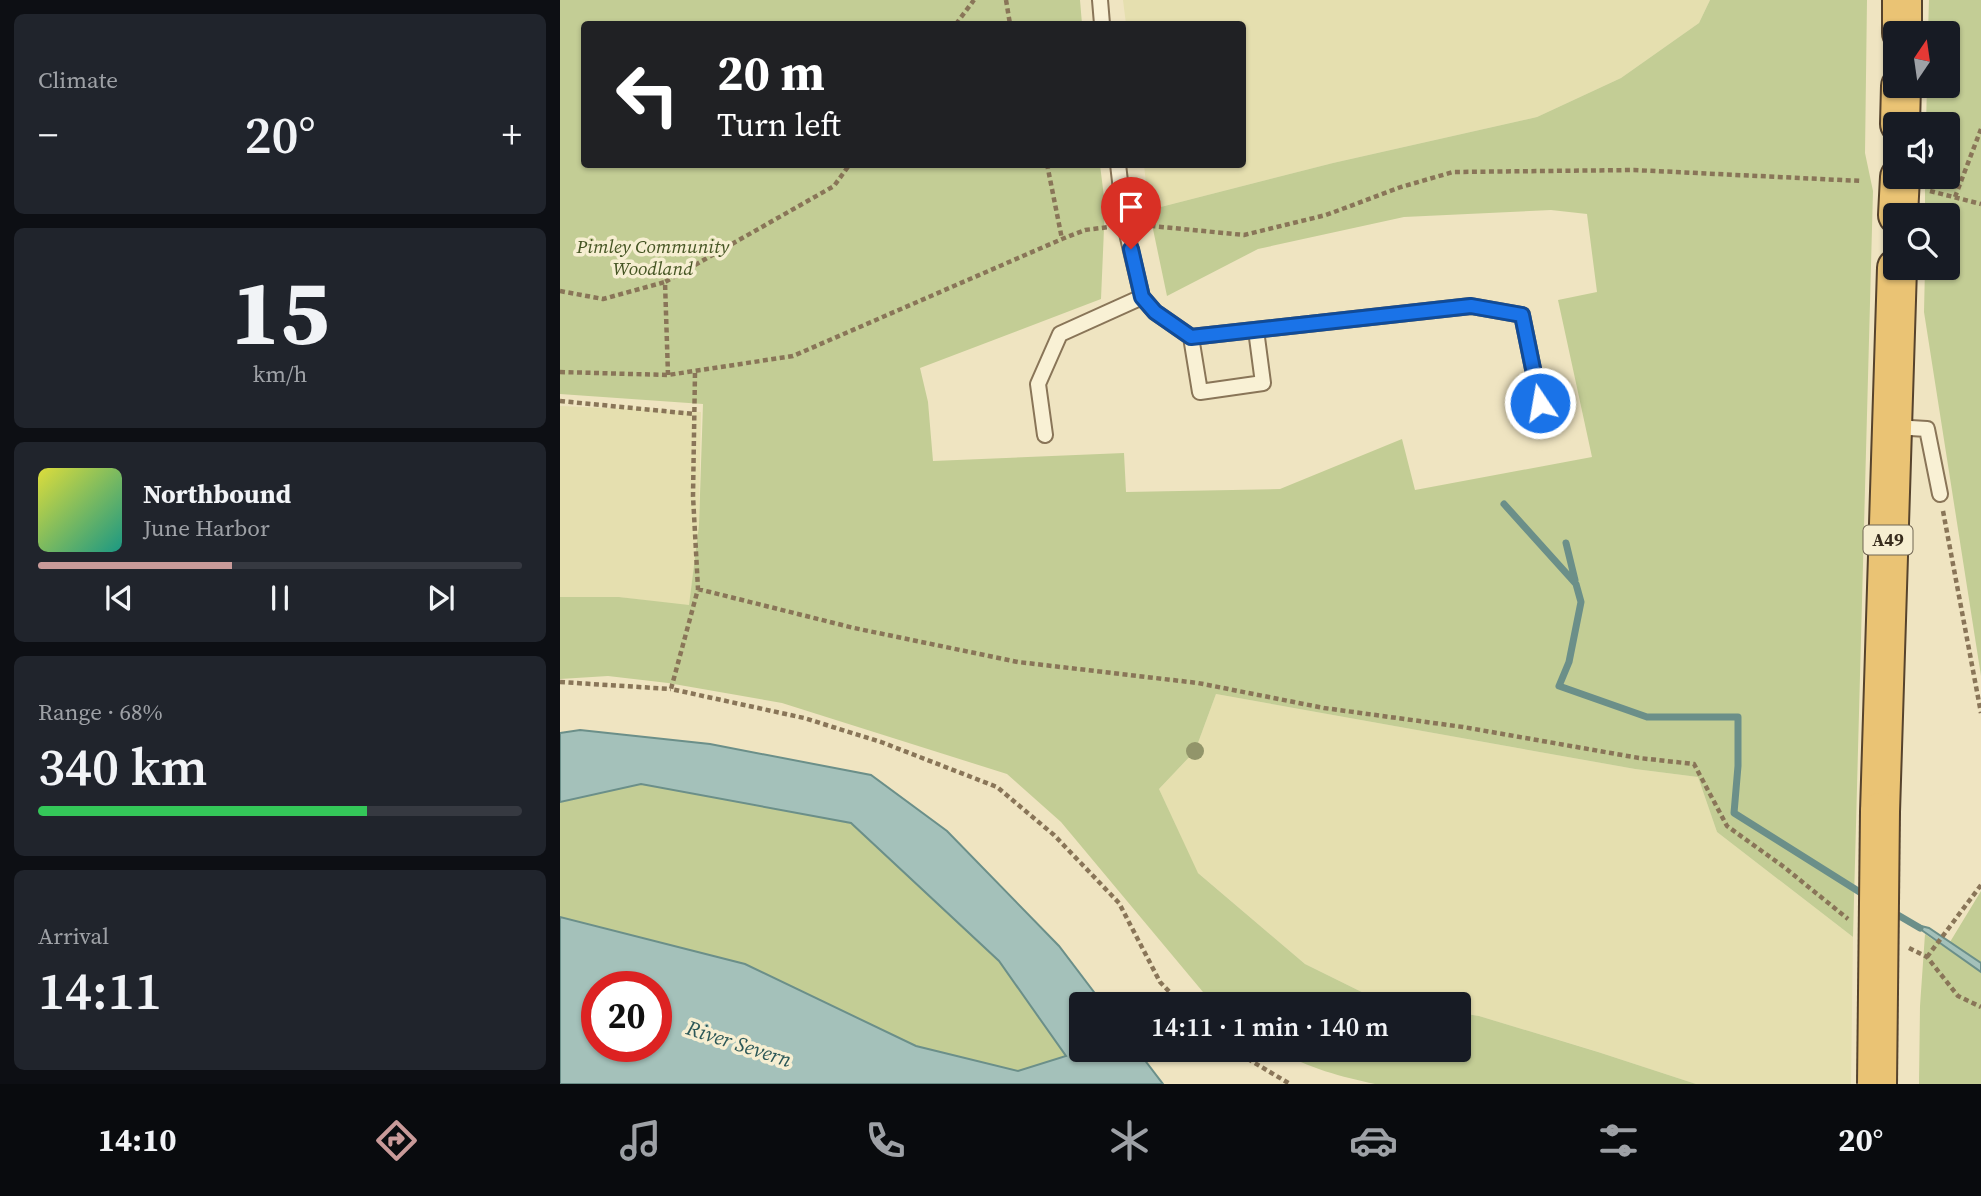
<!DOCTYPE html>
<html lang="en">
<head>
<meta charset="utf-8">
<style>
  :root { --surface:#171b24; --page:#20242c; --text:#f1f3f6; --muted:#9ea1a6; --line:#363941; --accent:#c99a99 }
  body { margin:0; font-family:"Source Serif 4",serif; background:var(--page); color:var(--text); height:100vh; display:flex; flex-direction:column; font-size:26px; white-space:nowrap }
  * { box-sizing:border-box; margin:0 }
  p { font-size:23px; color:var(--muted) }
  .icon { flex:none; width:38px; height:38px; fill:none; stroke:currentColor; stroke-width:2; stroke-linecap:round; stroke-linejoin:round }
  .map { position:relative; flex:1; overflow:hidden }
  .sheet { display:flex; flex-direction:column; gap:14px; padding:14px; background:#0d0f14; width:560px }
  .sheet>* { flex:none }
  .top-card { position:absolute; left:21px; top:21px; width:665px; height:147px; border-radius:7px; box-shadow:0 2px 5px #0004; background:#202124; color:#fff; overflow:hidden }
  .needle { width:46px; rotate:13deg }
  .controls { position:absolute; left:1323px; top:21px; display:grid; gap:14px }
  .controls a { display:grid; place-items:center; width:77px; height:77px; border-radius:7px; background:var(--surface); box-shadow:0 2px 5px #0004; font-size:35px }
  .speed { position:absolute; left:21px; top:971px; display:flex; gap:14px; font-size:35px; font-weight:700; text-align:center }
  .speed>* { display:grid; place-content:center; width:91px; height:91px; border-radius:50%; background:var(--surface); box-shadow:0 2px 5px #0004; line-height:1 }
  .speed .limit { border:10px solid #d22; background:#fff; color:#111 }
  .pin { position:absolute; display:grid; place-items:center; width:60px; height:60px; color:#fff; margin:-72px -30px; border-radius:50% 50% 50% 0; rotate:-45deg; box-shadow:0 0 7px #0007 }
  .pin .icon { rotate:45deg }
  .me { position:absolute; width:77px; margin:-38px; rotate:348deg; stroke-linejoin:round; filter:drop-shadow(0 0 5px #0008) }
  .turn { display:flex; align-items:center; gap:24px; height:147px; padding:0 21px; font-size:32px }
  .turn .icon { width:91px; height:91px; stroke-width:2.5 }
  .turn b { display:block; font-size:49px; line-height:60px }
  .big { font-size:52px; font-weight:600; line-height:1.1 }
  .sheet .tile { flex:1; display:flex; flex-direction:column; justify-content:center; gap:10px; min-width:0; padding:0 24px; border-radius:10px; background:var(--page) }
  .sheet .dial { align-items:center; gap:0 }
  .dial b { font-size:91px; line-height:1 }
  .song { display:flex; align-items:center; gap:21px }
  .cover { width:84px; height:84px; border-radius:10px; background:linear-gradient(135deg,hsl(60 70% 55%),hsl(170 70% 35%)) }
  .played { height:7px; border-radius:4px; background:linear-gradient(90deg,var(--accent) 40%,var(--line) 40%) }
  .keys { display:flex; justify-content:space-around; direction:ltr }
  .heat { display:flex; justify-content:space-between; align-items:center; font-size:38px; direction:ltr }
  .charge { height:10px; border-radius:5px; background:linear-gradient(90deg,#34c759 68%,var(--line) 0) }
  .trip { position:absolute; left:509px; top:992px; width:402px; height:70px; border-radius:7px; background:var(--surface); box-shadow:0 2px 5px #0004; font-weight:600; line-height:70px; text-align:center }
  .menu { display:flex; height:112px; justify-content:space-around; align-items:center; background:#090b0e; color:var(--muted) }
  .menu .icon { width:49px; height:49px }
  .menu .active { color:var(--accent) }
  .menu b { font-size:32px; color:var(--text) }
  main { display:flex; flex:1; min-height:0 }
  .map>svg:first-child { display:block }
  .farmland { fill:#e5dfaf }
  .green { fill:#c3cd95 }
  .water { fill:#a4c1ba; stroke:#6b8f89; stroke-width:2; fill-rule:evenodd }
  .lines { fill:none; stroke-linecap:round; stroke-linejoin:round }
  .stream { stroke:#6b8f89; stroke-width:7 }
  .service-casing { stroke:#897558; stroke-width:18 }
  .trunk-casing { stroke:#56432d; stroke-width:42 }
  .path { stroke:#897558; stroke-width:4.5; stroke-dasharray:5 3.5; stroke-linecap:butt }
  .service { stroke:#f9f1d5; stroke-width:14 }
  .trunk { stroke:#eac374; stroke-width:38 }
  .trunk-bridge-casing { stroke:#56432d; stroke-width:42; stroke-linecap:butt }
  .trunk-bridge { stroke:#eac374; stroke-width:38 }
  .tree { fill:#92956a }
  .route-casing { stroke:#114b97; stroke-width:18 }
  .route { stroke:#1a73e8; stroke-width:12 }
  .labels { text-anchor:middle; stroke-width:7; stroke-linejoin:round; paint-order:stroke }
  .shield { fill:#f6eed1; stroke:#716653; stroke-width:2 }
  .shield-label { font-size:18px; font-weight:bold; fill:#382c1d }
  .park-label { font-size:19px; font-style:italic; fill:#455523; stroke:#f6eed1 }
  .water-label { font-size:21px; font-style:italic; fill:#2c5858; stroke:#f6eed1 }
</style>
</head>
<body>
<main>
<section class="sheet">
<div class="tile"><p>Climate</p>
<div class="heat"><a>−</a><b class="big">20°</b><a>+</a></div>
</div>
<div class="tile dial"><b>15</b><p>km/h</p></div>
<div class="tile">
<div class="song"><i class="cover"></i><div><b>Northbound</b><p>June Harbor</p></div></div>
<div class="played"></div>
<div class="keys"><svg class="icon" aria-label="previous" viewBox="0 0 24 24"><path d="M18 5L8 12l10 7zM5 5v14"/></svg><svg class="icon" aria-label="pause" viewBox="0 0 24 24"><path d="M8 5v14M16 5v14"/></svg><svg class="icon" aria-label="next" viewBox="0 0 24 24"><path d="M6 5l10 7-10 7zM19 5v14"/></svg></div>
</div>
<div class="tile"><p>Range · 68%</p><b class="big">340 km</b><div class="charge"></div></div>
<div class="tile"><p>Arrival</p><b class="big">14:11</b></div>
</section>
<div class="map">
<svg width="1421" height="1084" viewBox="0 0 1421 1084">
  <rect width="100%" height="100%" fill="#efe4c1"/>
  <!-- farmland -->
  <path class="farmland" d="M563 0H1150L1139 23 1061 78 977 117 773 163 589 210 584 165 682 164V24H566Z
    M0 406 141 412 139 525 129 606 59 597H0Z
    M656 694 1075 769 1138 777 1157 832 1293 937 1291 1084H1136L1032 1050 919 1016 900 1013V1004H841L822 1002 745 964 637 872 599 789 635 751Z"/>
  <!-- green -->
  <path class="green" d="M0 0H520L522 24H24V164L540 165 545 205 541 299 360 368 368 402 373 461 564 453 566 492 720 489 842 439 855 490 1032 457 998 300 1037 292 1027 214 991 210 844 217 698 249 607 296 589 210 773 163 977 117 1061 78 1139 23 1150 0H1307L1305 153 1313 191 1293 937 1157 832 1138 777 1075 769 656 694 635 751 599 789 638 873 745 964 822 1002 840 1004H653L501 822 447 774 222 703 108 683 48 676 0 679V597H59L129 605 139 525 143 404 0 394Z
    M1369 0H1421V676L1364 312 1365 268H1388V215H1365V177H1388V124H1366L1367 86H1388V33H1368Z
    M81 784 291 823 439 961 507 1056 459 1071 356 1046 185 964 0 917V802Z
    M1421 891V963L1390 942Z
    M1365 934 1421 972V1084H1359L1360 1006Z
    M900 1013 919 1016 1038 1052 1136 1084H815C783 1077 746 1068 719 1050H900Z"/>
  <!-- water -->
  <path class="water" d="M20 730 150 744 311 775 387 831 499 946 543 1004H522V1050H577L603 1084H0V917L185 964 356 1046 458 1071 506 1056 439 961 291 823 81 784 0 802V733ZM37 987H96V1046H37Z
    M1353 924 1369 928 1421 963V972Z"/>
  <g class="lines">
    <!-- stream -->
    <path class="stream" d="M944 504 1016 584 1021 602 1009 662 999 686 1087 717H1178V766L1174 813 1306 896
      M1006 543 1015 580
      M1331 911 1360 928"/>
    <defs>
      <path id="service" d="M540 0 542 24
        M558 164 565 225 582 297 595 312 631 337 911 306 962 315 980 403
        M631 337 640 392 703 383 696 330
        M1334 427 1367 429 1380 494
        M485 435 478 384 500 334 582 297"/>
      <path id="trunk" d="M1342 33V0
        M1340 124 1341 86
        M1338 215 1340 177
        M1320 812 1337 268"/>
    </defs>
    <!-- service casing -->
    <use href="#service" class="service-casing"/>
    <!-- trunk casing -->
    <use href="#trunk" class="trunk-casing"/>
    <!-- path -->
    <path class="path" d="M446 0 450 24
      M396 24 414 0
      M487 164 502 239
      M1370 191 1421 204
      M1395 197 1421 129
      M582 225 684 235 766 215 841 187 893 172 1074 170 1302 181
      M0 291 43 299 105 282
      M0 372 108 375 233 356 502 239 525 230 549 227
      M135 373 133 496 138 589 111 689 244 718 321 742 437 787 494 835 559 903 600 982 621 1004
      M108 375 105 282 274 186 290 164
      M0 401 134 414
      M1383 511 1421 713
      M138 589 294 628 458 662 638 683 764 708 903 727 1079 758 1134 764 1167 826 1224 867 1288 919
      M0 682 111 689
      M1349 948 1367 957 1398 996 1421 1007
      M1367 957 1421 885
      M673 1050 730 1084"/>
    <!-- service -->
    <use href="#service" class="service"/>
    <!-- trunk -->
    <use href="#trunk" class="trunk"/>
    <defs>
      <path id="trunk-bridge" d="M1317 1084 1320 812"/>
    </defs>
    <!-- trunk-bridge casing -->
    <use href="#trunk-bridge" class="trunk-bridge-casing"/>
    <!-- trunk-bridge -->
    <use href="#trunk-bridge" class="trunk-bridge"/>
  </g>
  <!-- trees -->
  <circle class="tree" cx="635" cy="751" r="9"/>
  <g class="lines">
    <defs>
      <path id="route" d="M571 249 582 297 595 312 631 337 911 306 962 315 980 403"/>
    </defs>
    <!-- route casing -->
    <use href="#route" class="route-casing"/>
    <!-- route -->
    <use href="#route" class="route"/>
  </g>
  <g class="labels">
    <!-- shield labels -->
    <rect class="shield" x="1303.5" y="525.5" width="49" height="29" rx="5"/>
    <g class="shield-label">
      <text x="1328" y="546">A49</text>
    </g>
    <!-- park labels -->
    <g class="park-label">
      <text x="93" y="253">Pimley Community<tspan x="93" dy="22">Woodland</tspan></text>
    </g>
    <!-- water labels -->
    <g class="water-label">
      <text transform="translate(179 1044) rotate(18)" y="7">River Severn</text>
    </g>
  </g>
</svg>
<div class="controls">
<a><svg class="needle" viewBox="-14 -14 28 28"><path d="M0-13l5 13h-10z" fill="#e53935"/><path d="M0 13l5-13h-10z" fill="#9ea1a6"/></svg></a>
<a><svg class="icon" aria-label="sound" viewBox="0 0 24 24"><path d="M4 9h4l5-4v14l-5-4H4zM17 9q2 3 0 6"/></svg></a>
<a><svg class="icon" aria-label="search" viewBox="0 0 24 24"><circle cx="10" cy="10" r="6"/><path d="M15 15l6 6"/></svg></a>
</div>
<div class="speed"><div class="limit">20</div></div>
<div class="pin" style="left:571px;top:249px;background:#d93025"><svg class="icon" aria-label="arrive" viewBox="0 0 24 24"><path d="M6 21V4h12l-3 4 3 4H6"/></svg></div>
<svg class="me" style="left:980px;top:403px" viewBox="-20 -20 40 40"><circle r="17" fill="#1a73e8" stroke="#fff" stroke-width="3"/><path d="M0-11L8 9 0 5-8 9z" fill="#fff"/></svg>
<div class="trip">14:11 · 1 min · 140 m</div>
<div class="top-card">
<div class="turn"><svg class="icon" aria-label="left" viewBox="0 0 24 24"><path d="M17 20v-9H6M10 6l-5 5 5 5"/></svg><div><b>20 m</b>Turn left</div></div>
</div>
</div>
</main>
<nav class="menu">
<b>14:10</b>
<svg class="icon active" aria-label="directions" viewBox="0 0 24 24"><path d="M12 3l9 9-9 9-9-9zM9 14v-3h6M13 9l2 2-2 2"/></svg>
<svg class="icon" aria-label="music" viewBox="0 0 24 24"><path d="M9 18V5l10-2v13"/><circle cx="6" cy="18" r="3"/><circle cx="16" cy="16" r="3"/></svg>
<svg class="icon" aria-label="phone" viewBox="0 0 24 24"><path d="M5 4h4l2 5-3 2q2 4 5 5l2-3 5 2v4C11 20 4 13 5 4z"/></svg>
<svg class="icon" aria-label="climate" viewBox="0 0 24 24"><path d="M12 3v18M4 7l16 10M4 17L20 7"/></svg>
<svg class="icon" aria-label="car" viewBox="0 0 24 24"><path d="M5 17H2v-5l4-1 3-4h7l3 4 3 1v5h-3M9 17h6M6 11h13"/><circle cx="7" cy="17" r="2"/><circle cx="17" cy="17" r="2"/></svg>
<svg class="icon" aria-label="filters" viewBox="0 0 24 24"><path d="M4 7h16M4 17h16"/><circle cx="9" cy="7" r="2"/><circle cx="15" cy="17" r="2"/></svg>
<b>20°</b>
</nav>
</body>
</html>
